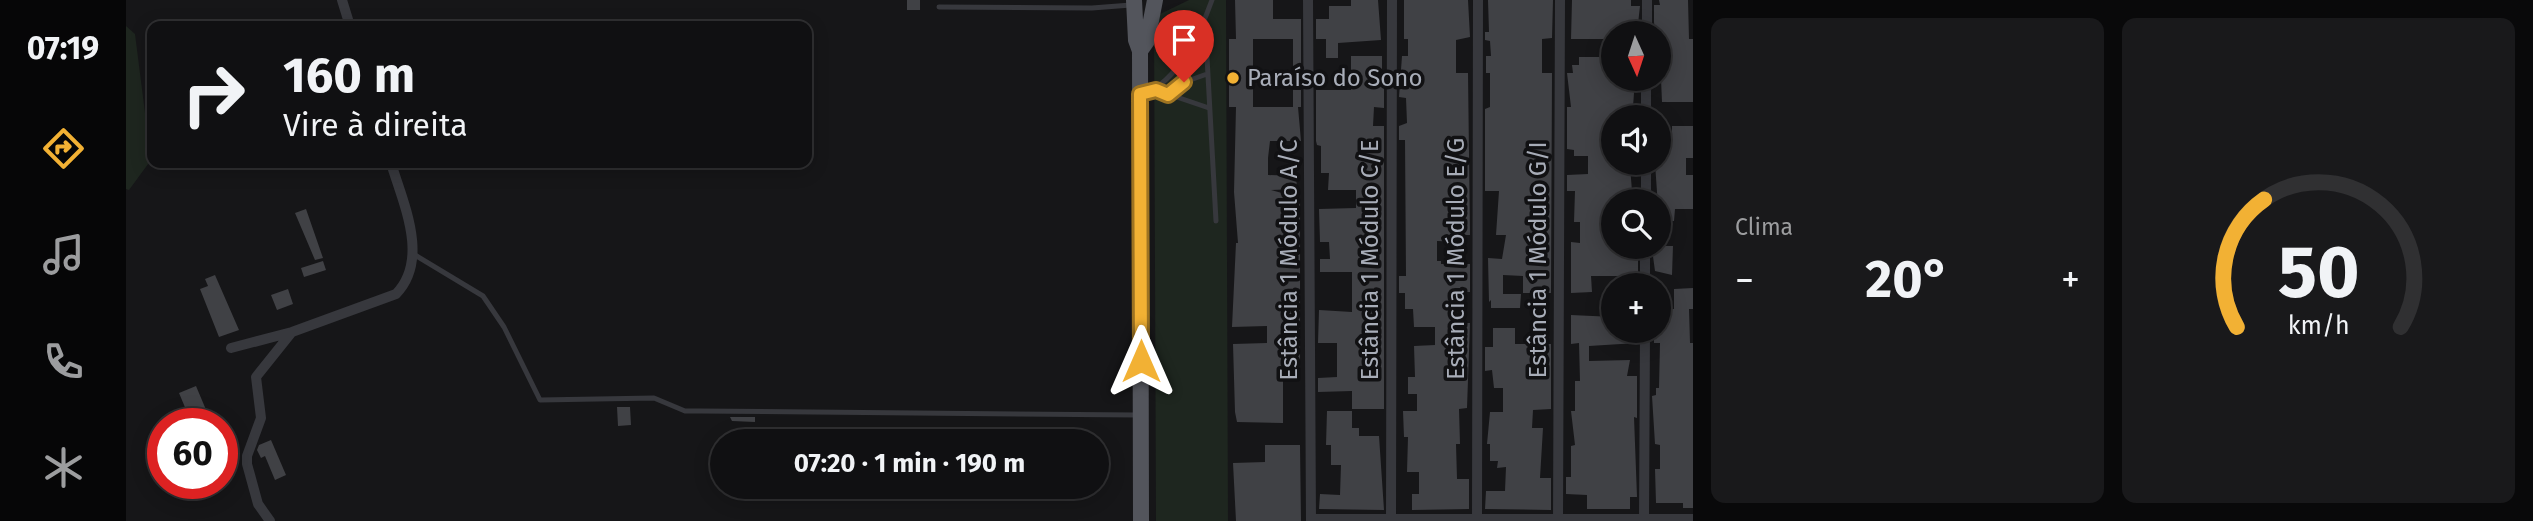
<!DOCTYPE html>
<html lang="pt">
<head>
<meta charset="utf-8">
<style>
  :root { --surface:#101012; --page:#19191b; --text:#f1f3f6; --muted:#9c9d9f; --line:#303032; --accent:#f2b134 }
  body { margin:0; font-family:"Fira Sans",sans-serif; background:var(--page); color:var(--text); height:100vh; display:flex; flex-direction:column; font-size:26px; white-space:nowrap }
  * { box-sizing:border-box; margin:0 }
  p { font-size:23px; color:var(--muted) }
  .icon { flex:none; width:38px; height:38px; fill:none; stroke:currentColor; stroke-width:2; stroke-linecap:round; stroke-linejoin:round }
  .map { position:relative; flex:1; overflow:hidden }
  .side { display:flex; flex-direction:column; gap:18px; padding:18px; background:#09090a; width:840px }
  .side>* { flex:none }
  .top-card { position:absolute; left:21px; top:21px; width:665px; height:147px; border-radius:14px; box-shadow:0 4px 18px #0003,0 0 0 2px var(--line); background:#101012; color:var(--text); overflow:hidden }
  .needle { width:46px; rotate:177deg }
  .controls { position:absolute; left:1475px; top:21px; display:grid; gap:14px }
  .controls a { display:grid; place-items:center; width:70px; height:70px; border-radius:50%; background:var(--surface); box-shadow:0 4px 18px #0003,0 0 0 2px var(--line); font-size:35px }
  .speed { position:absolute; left:21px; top:408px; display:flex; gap:14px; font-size:35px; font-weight:700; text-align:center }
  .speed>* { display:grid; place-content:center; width:91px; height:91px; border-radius:50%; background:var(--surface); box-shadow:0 4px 18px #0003,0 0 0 2px var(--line); line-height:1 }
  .speed .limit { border:10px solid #d22; background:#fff; color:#111 }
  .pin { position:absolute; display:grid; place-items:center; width:60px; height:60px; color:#fff; margin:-72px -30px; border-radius:50% 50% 50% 0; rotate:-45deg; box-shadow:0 0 7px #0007 }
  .pin .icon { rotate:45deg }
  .me { position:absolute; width:77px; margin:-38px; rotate:0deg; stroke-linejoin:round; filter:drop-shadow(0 0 5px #0008) }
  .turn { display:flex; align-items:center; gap:24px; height:147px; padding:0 21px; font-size:32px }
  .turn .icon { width:91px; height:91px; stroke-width:2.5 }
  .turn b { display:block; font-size:49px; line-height:60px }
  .big { font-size:52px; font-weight:700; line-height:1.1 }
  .side .tile { flex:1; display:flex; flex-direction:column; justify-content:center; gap:10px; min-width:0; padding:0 24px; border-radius:14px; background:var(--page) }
  .side .dial { align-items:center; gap:0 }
  .dial svg { height:182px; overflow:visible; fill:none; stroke:var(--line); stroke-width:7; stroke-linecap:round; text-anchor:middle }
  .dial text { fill:var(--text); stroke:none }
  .heat { display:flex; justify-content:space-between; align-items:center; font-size:38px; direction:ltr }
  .side .tiles { flex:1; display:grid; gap:18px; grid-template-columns:repeat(2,1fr) }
  .trip { position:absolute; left:584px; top:429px; width:399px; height:70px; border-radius:35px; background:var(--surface); box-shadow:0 4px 18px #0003,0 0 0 2px var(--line); font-weight:700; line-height:70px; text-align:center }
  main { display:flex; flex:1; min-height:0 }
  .menu { display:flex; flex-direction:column; width:126px; justify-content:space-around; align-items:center; background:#060607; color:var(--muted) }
  .menu .icon { width:49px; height:49px }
  .menu .selected { color:var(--accent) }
  .menu b { font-size:32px; color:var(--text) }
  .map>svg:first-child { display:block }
  .green { fill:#1e261f }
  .building { fill:#404145 }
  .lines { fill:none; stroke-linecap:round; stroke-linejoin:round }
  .service { stroke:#37383d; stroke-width:5 }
  .minor { stroke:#37383d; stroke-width:10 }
  .primary { stroke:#53555c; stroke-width:16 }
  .route-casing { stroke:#9d7322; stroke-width:18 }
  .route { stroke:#f2b134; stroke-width:12 }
  .poi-dot { fill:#f2b134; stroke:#111113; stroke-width:2.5 }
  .labels { text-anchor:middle; stroke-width:7; stroke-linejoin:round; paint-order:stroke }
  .poi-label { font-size:24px; fill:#a8adb8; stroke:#111113; text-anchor:start }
  .street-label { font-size:24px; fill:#a8adb8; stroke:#111113 }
</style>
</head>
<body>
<main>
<nav class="menu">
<b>07:19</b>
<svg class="icon selected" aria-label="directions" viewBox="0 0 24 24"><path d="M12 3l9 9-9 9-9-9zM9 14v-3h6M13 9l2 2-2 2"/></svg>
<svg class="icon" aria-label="music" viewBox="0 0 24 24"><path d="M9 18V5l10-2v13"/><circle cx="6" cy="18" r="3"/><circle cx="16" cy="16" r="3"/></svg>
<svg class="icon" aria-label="phone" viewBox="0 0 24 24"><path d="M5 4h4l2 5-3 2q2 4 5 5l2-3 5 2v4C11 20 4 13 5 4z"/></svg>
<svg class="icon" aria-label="climate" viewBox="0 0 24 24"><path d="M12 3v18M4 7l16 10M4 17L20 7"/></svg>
</nav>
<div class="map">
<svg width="1567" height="521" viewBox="0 0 1567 521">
  <rect width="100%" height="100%" fill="#161618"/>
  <!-- green -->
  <path class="green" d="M1063 0H1100L1102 521H1030L1028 17Z
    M0 26 9 34 25 160 3 190 0 189Z"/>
  <!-- building -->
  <path class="building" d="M781 0H794V10H781Z
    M1109 0H1147V19H1175V72H1167V39H1127V107H1167V90H1175V107H1172L1175 141H1144L1142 158V175L1170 176 1171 189 1145 190 1174 198V377H1157V423L1111 422 1109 412 1107 344 1141 343V326L1106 327 1110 243H1112L1108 192 1110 107H1103V39H1110Z
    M1225 0H1252L1255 40 1212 43V58H1200V39H1190V19H1203V6H1225Z
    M1278 0H1342L1344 37 1330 40V73H1342L1344 235H1339V242L1311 241V261H1315V264H1344V292H1329L1330 323H1344L1341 408 1333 409 1334 444H1330L1331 479H1343V509L1286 510V494H1293V472H1281L1282 437H1278L1277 411H1291V394H1282V377H1289L1288 346 1309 345V327H1288L1287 309H1279V293H1273V276H1280L1279 140H1273V126L1281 123 1280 98 1273 97 1276 56H1282V39H1278Z
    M1362 0H1427L1426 38 1416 39V73H1426L1425 293H1397V276L1377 275V294H1395L1394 308H1365V300L1363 302 1362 258 1376 259 1380 235H1370L1373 191H1359V109L1364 107V73H1360V56H1365L1364 41 1359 40V32H1363Z
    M1446 0H1505V6H1514L1511 33H1488V79H1509L1507 107H1513V117H1488V163H1493V167L1504 166 1506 191V201H1488V247L1512 249V276H1465L1466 292 1445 293V242L1454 243V222H1448L1449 191H1441V175L1462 174V156H1448V150L1441 149V107H1445L1441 73H1447L1446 65H1453V57H1478V39H1445Z
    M1533 0H1562L1563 39H1567V102H1536L1533 33H1529L1528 22V5H1534Z
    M1225 56H1256V76H1258V108L1248 107 1247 126H1258V409H1226V391L1192 392V378L1211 377V343H1192L1193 310 1226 312V272H1194V259H1204L1203 242H1194L1193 209 1230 208V190H1202L1203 173H1195V146L1191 145 1190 141V90H1225Z
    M1546 126H1567V158H1560V175H1567V209H1549L1548 221H1533L1529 163H1533V141H1546Z
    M180 209 197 258 189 260 169 213Z
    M1533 246H1547L1546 275 1529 271 1526 249Z
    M197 261 200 270 178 277 175 268Z
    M89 275 113 330 93 337 74 289 82 286 79 279Z
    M1567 288V309H1563L1564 343H1567V508H1557V503H1530L1529 469H1534V445L1529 444 1526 396 1530 395V388H1533L1534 343H1528V331H1533V309H1548V289Z
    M162 289 167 304 151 310 145 295Z
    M1445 315 1488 317V331H1512L1511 343 1463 346V361L1504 360 1501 376H1511V418L1508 417 1511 497H1504V509H1461V495L1440 494V477H1445V446L1449 445 1445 411H1449V381H1454L1453 343 1445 344Z
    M1367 328H1389V344H1425V409L1407 410 1406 428H1417L1414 478H1425V510L1359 509 1360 491H1379L1380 467 1371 468 1372 461H1364V444H1361L1364 412H1377V388H1368L1366 370 1359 371V347H1367Z
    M70 386 86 424H66L53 393Z
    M491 407H504L505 425 492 426Z
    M1201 411H1226V428H1233V436H1253L1258 510 1193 509 1194 494 1214 495 1215 465H1205V445H1200Z
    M604 417H629V422L606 421Z
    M145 440 160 475 149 480 139 456 135 458 131 450 133 445Z
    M1139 445H1174L1175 521H1110L1107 463 1139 462Z"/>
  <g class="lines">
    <!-- service -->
    <path class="service" d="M813 7 966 8 1005 5
      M1079 21 1090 221
      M1030 90 1083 108
      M1018 93C1051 83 1075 31 1086 0
      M1042 95 1053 84 1081 74
      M289 255 357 296 378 327 414 400 528 398 559 411H574L1011 415"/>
    <!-- minor -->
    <path class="minor" d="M216 0 224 26
      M1182 0 1185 521
      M1521 33V0
      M1520 117V79
      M1520 201V163
      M1519 285V247
      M105 348 166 332 270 294C304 259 277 203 265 163
      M1185 519H1567
      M144 521 132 504 121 464V456L135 418 130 377 166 332
      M1265 521 1266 0
      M1351 521 1352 0
      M1432 521 1434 0
      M1518 521 1519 331"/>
    <!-- primary -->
    <path class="primary" d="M1008 0 1010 40 1014 51 1015 521
      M1014 51 1021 41 1029 0"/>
  </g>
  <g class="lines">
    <defs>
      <path id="route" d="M1015 361 1014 94 1030 90 1042 95 1058 82"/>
    </defs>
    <!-- route casing -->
    <use href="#route" class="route-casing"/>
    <!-- route -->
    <use href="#route" class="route"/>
  </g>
  <!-- markers -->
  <circle class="poi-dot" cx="1107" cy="78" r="7"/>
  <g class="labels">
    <!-- poi labels -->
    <g class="poi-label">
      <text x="1121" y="86">Paraíso do Sono</text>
    </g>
    <!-- street labels -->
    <g class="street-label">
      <text transform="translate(1330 259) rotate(-90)" y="8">Estância 1 Módulo E/G</text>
      <text transform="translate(1163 260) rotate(-90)" y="8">Estância 1 Módulo A/C</text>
      <text transform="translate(1244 260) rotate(-90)" y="8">Estância 1 Módulo C/E</text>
      <text transform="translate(1412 260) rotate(-90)" y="8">Estância 1 Módulo G/I</text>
    </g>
  </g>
</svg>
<div class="controls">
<a><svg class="needle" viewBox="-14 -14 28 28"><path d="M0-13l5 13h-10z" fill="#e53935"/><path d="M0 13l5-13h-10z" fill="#9c9d9f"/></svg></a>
<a><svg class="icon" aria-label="sound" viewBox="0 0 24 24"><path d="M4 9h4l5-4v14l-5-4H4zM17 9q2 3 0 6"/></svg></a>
<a><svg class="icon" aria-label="search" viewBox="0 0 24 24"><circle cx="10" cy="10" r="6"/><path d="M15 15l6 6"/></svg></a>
<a>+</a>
</div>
<div class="speed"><div class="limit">60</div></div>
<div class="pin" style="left:1058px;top:82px;background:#d93025"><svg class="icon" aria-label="arrive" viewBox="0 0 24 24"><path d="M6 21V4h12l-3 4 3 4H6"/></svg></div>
<svg class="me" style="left:1015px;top:361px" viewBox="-20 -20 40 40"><path d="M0-17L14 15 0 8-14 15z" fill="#f2b134" stroke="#fff" stroke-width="4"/></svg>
<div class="trip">07:20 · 1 min · 190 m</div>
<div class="top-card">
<div class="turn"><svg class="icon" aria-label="right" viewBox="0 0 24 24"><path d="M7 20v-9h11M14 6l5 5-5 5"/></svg><div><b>160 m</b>Vire à direita</div></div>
</div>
</div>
<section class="side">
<div class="tiles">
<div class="tile"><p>Clima</p>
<div class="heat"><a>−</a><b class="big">20°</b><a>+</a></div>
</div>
<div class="tile dial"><svg viewBox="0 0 100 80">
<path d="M14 69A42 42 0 1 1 86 69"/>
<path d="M14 69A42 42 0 0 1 26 13" stroke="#f2b134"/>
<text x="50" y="56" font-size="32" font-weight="700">50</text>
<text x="50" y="72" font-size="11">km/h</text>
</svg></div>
</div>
</section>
</main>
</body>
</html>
